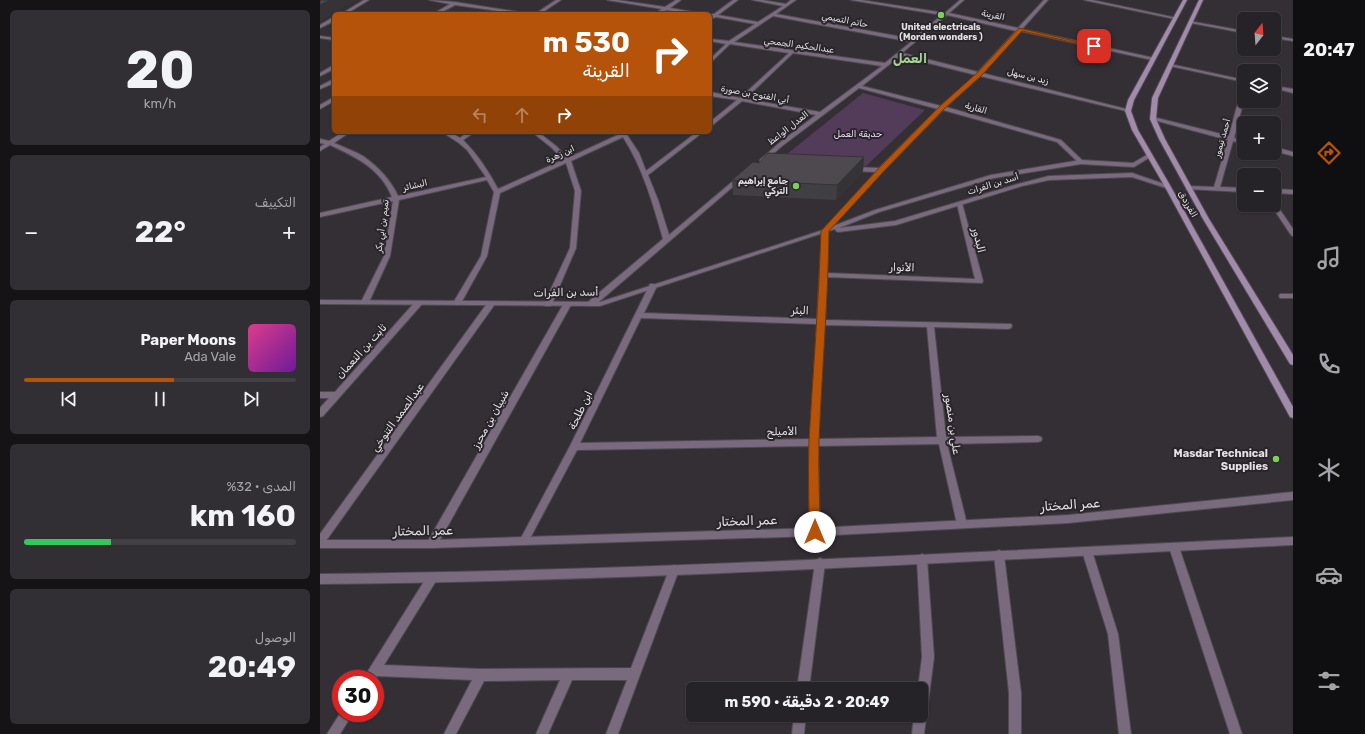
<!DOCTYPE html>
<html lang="ar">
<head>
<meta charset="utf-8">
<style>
  :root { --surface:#262328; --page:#322f34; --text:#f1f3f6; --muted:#a4a4a8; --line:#424045; --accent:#b45309 }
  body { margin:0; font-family:Rubik,Vazirmatn,sans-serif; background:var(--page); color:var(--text); direction:rtl; height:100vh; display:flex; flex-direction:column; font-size:15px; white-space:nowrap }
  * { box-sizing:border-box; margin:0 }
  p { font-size:13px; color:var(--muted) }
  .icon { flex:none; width:22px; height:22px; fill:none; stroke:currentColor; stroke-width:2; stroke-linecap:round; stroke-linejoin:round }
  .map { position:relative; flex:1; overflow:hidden; direction:ltr }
  .drawer { display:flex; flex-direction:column; gap:10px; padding:10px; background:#151316; width:320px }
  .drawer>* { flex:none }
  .banner { position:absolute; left:12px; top:12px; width:380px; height:122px; border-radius:6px; box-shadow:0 1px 3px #0004,0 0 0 1px var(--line); direction:rtl; background:#b45309; color:#fff; overflow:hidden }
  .needle { width:26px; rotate:17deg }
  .fabs { position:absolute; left:917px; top:12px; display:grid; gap:8px }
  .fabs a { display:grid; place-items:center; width:44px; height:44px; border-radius:6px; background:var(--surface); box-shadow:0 1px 3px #0004,0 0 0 1px var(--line); font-size:20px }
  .speed { position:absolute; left:12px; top:670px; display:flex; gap:8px; font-size:20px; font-weight:700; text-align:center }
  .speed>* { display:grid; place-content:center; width:52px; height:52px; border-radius:50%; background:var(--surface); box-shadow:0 1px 3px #0004,0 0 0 1px var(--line); line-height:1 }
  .speed .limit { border:6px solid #d22; background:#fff; color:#111 }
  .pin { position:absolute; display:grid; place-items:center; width:34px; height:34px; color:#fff; margin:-17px; border-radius:8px; box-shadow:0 2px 6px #0006 }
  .me { position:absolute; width:44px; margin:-22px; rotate:0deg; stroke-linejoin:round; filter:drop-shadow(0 0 3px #0008) }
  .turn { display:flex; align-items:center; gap:14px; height:84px; padding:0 16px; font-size:18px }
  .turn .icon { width:52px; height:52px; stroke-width:2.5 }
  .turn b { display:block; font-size:28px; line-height:34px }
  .lanes { display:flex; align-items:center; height:38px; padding:0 16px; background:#0003; justify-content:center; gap:20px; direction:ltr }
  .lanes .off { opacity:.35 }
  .big { font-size:30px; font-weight:700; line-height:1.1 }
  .drawer .widget { flex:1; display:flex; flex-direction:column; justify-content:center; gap:6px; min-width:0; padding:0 14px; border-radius:6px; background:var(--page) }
  .drawer .dial { align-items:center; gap:0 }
  .dial b { font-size:52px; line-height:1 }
  .song { display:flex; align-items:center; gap:12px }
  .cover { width:48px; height:48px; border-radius:6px; background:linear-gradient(135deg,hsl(330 70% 55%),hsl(280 70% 35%)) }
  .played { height:4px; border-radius:2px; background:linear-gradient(90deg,var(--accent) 55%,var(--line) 55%) }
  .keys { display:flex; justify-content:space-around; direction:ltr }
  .heat { display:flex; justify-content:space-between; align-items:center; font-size:22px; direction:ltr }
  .charge { height:6px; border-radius:3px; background:linear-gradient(90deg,#34c759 32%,var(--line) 0) }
  .trip { position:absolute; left:366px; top:682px; width:242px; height:40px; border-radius:6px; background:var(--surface); box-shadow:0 1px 3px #0004,0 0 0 1px var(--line); font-weight:700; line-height:40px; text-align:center; direction:rtl }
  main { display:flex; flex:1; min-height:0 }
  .tab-bar { display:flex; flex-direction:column; width:72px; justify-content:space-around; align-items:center; background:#0f0e10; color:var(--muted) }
  .tab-bar .icon { width:28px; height:28px }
  .tab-bar .active { color:var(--accent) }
  .tab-bar b { font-size:18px; color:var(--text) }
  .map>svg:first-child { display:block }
  .green { fill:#523c59 }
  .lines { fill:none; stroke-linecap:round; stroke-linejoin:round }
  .minor-casing { stroke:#4f4b51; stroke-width:2 }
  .tertiary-casing { stroke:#4f4b51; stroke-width:2 }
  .secondary-casing { stroke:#4f4b51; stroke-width:2 }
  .minor { fill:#796a7e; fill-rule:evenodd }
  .tertiary { fill:#796a7e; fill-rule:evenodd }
  .secondary { fill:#a28aaa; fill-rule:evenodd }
  .wall { fill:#423f44 }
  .shaded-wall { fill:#363337 }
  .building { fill:#4d494f; stroke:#363337 }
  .route { fill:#b45309; stroke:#753606 }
  .poi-dot { fill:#79d157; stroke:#29252b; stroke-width:1.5 }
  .labels { text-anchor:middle; stroke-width:4; stroke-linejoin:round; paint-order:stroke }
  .far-street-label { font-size:9px; fill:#e4e1e5; stroke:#29252b }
  .far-poi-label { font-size:9px; font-weight:bold; fill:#e4e1e5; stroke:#29252b }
  .far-park-label { font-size:9px; fill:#f0dbf7; stroke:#29252b }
  .street-label { font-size:11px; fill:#e4e1e5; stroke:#29252b }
  .poi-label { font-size:11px; font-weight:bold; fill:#e4e1e5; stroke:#29252b; text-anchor:end }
  .far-district-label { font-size:13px; font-weight:bold; fill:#a5d595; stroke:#29252b }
  .near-street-label { font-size:13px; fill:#e4e1e5; stroke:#29252b }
</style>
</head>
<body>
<main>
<nav class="tab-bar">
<b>20:47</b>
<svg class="icon active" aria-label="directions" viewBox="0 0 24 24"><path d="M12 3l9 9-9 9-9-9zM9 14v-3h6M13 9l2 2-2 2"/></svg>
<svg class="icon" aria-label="music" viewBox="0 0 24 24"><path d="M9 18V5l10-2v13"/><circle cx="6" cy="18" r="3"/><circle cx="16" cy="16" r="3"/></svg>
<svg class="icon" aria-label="phone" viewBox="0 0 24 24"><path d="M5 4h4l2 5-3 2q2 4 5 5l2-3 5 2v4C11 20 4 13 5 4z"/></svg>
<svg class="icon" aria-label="climate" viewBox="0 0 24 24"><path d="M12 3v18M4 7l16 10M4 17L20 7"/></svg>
<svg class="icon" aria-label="car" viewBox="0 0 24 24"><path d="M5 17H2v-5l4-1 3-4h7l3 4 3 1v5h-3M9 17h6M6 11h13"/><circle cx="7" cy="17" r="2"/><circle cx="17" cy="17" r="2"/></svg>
<svg class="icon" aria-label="filters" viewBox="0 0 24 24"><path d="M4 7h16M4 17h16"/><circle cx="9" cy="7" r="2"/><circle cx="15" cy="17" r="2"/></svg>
</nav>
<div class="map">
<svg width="973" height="734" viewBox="0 0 973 734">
  <rect width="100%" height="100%" fill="#332f35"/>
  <!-- green -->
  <path class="green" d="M543 93 605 110 546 166 456 163Z"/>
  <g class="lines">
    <defs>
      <path id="minor" d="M44 0H49L26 14H21Z
        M109 0 135 2 211 14H200L135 5 118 14H113L130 4Z
        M236 0H241L220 14H215Z
        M287 0H297L345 7 356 0H361L350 8 385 14H375L346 10 340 14H335L342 9Z
        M413 0H418L398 15 438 22 463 6 432 0H442L466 4 471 0H476L456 14 593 39 622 15 531 0H541L625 13 640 0H644L629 13 698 28 724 0H728L702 29 834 58V60H832L700 31 662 73 810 110V112L660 76 626 107 741 140 763 161V163H759L737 142 623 110 563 171 508 231 507 273 655 279 637 204 638 203H642L663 281 662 283 507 277 505 320 691 324 692 326 691 328 688 329 614 327 626 437 718 436 721 437 722 439 721 441 718 442 627 444 647 524 645 527 642 528 639 527 637 524 619 444 498 446 500 532 498 535 495 536 492 535 490 532 489 446 257 450 207 544 204 545 201 544 199 541 201 538 250 446 330 284H333L337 286 324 313 497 319 502 231 556 172 533 171 530 169 533 167 559 168 618 109 539 88 462 146 444 162H440V160L458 144 496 115 422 101 390 127V122L417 100 390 96V92L420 98 469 53 410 44 390 63V59L406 44 390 41V39L409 41 435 24 396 17 391 19V16L389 14H394ZM627 15 696 31 658 72 582 53ZM453 16 591 42 565 63 414 42ZM473 53 562 66 500 112 425 99ZM580 56 656 75 621 106 542 86ZM321 318 497 324 490 439 260 443ZM504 325 607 327 617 437 498 439Z
        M764 0H772L857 18 855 19Z
        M12 18H14V21L0 28V25Z
        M869 21 924 31V33L871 23H869Z
        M0 36 14 38V40L0 38Z
        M954 36 973 39V41L954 38Z
        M850 64 924 80V82L850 66Z
        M12 66H14V69L0 76V73Z
        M12 80H14V83L0 89V86Z
        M954 86 973 89V93L954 88Z
        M924 89V100L914 138 924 140V144L913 141 900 187 924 188V192L866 189V187L868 186 894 187 908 140 830 119 833 117 909 136 921 91Z
        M14 97V101L0 109V105Z
        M23 132H30L14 143C23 147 34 151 43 156 57 166 71 180 78 196L166 177 147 150 139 143 122 132H130L140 138 148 132H155L143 140C158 155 169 172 178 189L243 160 232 148 212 132H218L236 146 248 158 300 134 299 132H312L307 135 319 153 326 171 377 132H383L328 175 338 200 349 235 418 177H422L423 178 274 306H268L267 304 268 302 343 239C333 204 323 168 303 137L251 161 261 191 256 248 231 306H225L224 304 250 248 255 191 246 163 180 193 167 256 141 303 137 305 133 303 161 256 174 192 167 180 79 200 70 256 49 302 45 304 41 302 64 256 73 201 0 217V213L72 197C61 169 36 157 10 145L0 151V147L5 144 0 143V139L9 141Z
        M954 147 973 152V156L954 151Z
        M954 189 973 190V194L954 193Z
        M954 203 956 204 973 229V236L971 235 951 205H954Z
        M960 294H973V298H960L959 296Z
        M96 301H99L103 303 3 416 0 417V408L9 398H0V392H15Z
        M168 302H174L175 304 3 545 0 546V534Z
        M244 303H247L251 305 116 547 112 548 108 547 107 544 108 541Z
        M854 543 858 544 859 547 922 734H910L849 547 850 544Z
        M767 547 771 548 772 551 798 634 811 734H799L788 634 762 551 763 548Z
        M679 550 683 552 684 555 701 693V734H689V693L674 555 675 552Z
        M602 554 606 556 607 559 614 657 604 734H592L594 715H601V689H598L602 657 597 559 598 556Z
        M500 558 504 560 505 563 489 689H477L495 563 496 560Z
        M354 565 358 567 359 570 298 734H286L307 680H252L228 734H216L240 680 164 681 136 734H124L152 680 57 676 55 680 43 679 108 575 112 573 116 575 117 578 116 581 64 665 161 669 311 668 349 570 350 567Z
        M21 712V713H33L20 734H7Z
        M474 715H486L484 734H472Z"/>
      <path id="tertiary" d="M830 153 832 154V156L814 167 761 164 674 178 559 212 519 228 575 221 698 184 729 176 812 173 850 186V188H846L812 177 729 180 702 186 576 225 518 232 516 231 515 229 280 306 0 304V300L280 302 503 230 555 210 671 175 761 160 813 163Z
        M973 492V500L748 523 495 536 112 548H0V540H112L495 528 748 515Z
        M973 537V545C649 561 325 581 0 584V574C325 571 649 552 973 537Z"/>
      <path id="secondary" d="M863 0H867L814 100 811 111 818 130 851 187 973 407V418L970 417 845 187 812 130 805 111 808 100Z
        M879 0H883L838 98 836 119 845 139 889 219 973 355V365L970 364 883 219 839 139 830 119 832 98Z"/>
    </defs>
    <!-- minor casing -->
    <use href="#minor" class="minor-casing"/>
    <!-- tertiary casing -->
    <use href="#tertiary" class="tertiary-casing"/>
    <!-- secondary casing -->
    <use href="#secondary" class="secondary-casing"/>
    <!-- minor -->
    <use href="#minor" class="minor"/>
    <!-- tertiary -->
    <use href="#tertiary" class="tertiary"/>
    <!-- secondary -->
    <use href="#secondary" class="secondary"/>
  </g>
  <!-- wall -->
  <path class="wall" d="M544 157 543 171 516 200 413 195 412 180 439 163Z"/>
  <!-- shaded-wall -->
  <path class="shaded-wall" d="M10 0H36L0 21V5Z
    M544 157 543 171 516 200 517 185Z"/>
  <!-- building -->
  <path class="building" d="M0 0H10L0 5Z
    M448 153 544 157 517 185 412 180 433 162 439 163Z"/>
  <!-- route -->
  <path class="route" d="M699 28 776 46 774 47 702 31 662 75 624 109 564 171 509 231C508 301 502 371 499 441 498 471 500 501 500 532L499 535 495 536 491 535 489 532C489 501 488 471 489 440 493 371 499 301 501 231L559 168 620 106 658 72Z"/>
  <!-- markers -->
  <g class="poi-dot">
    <circle cx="621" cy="15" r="4"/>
    <circle cx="476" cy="186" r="4"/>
    <circle cx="956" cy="459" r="4"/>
  </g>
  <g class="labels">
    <!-- far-street labels -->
    <g class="far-street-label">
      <text transform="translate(673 15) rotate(12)" y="3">القرينة</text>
      <text transform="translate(525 20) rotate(11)" y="3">حاتم التميمي</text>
      <text transform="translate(479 45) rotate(8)" y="3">عبدالحكيم الجمحي</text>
      <text transform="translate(708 76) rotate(14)" y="3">زيد بن سهل</text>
      <text transform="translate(435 94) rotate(10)" y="3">أبي الفتوح بن صورة</text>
      <text transform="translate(656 108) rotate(16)" y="3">القارية</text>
      <text transform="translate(468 128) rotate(-38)" y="3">العدل الواعظ</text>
      <text transform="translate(902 138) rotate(-74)" y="3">أحمد تيمور</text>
      <text transform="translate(240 154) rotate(-24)" y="3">ابن زهرة</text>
      <text transform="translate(673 184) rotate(-17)" y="3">أسد بن الفرات</text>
      <text transform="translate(95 185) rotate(-13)" y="3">البشائر</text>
      <text transform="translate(868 204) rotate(61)" y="3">الفرزدق</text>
      <text transform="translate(62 226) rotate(-82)" y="3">تميم بن أبي بكر</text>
    </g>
    <!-- far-poi labels -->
    <g class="far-poi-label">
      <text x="621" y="30">United electricals<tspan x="621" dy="10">(Morden wonders )</tspan></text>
      <text x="468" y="184" text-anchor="end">جامع إبراهيم<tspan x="468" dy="10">التركي</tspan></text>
    </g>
    <!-- far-park labels -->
    <g class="far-park-label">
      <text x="538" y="137">حديقة العمل</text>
    </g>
    <!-- street labels -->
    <g class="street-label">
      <text transform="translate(659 240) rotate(76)" y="4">البدور</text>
      <text transform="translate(582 267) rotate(2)" y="4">الأنوار</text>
      <text transform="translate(246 292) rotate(-1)" y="4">أسد بن الفرات</text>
      <text transform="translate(480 310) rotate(2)" y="4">البئر</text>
      <text transform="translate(41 351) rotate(-48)" y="4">ثابت بن النعمان</text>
      <text transform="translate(260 410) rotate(-64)" y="4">ابن طلحة</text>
      <text transform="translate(77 417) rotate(-54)" y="4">عبدالصمد التنوخي</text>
      <text transform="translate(170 419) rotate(-61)" y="4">شيبان بن محرز</text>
      <text transform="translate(633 424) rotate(82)" y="4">علي بن منصور</text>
      <text transform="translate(462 431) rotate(-1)" y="4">الأميلح</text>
    </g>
    <!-- poi labels -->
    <g class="poi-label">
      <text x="948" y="457">Masdar Technical<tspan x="948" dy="13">Supplies</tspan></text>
    </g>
    <!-- far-district labels -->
    <g class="far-district-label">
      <text x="590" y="63">العمل</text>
    </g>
    <!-- near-street labels -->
    <g class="near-street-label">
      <text transform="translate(750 504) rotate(-4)" y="5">عمر المختار</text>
      <text transform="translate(427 520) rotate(-2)" y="5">عمر المختار</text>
      <text transform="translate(103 530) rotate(-1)" y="5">عمر المختار</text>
    </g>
  </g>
</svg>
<div class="fabs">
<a><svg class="needle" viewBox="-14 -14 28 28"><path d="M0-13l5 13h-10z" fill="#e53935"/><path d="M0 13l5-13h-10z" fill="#a4a4a8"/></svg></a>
<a><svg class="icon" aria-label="layers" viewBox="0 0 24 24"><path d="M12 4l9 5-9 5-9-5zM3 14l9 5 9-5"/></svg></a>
<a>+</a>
<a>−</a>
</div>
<div class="speed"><div class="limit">30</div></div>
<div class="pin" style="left:774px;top:46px;background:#d93025"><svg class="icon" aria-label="arrive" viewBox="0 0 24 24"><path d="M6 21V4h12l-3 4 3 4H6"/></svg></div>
<svg class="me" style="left:495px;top:532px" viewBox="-20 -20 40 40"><circle r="19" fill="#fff"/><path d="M0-13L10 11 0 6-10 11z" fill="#b45309"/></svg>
<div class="trip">20:49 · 2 دقيقة · 590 m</div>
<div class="banner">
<div class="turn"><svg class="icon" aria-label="right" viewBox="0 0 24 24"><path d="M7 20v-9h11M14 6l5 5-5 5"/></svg><div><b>530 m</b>القرينة</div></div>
<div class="lanes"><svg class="icon off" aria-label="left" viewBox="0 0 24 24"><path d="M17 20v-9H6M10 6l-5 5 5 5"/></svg><svg class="icon off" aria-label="ahead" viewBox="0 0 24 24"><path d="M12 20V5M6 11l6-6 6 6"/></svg><svg class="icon" aria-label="right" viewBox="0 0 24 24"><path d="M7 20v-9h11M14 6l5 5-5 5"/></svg></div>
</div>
</div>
<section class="drawer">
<div class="widget dial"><b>20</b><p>km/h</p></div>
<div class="widget"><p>التكييف</p>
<div class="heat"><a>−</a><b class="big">22°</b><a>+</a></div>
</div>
<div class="widget">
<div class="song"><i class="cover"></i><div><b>Paper Moons</b><p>Ada Vale</p></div></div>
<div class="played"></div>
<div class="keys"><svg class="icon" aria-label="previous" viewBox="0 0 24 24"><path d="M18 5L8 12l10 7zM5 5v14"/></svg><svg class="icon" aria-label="pause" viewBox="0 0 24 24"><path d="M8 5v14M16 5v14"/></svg><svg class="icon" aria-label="next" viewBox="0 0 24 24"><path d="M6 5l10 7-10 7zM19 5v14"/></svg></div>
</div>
<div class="widget"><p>المدى · 32%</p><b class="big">160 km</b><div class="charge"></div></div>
<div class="widget"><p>الوصول</p><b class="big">20:49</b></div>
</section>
</main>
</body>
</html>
